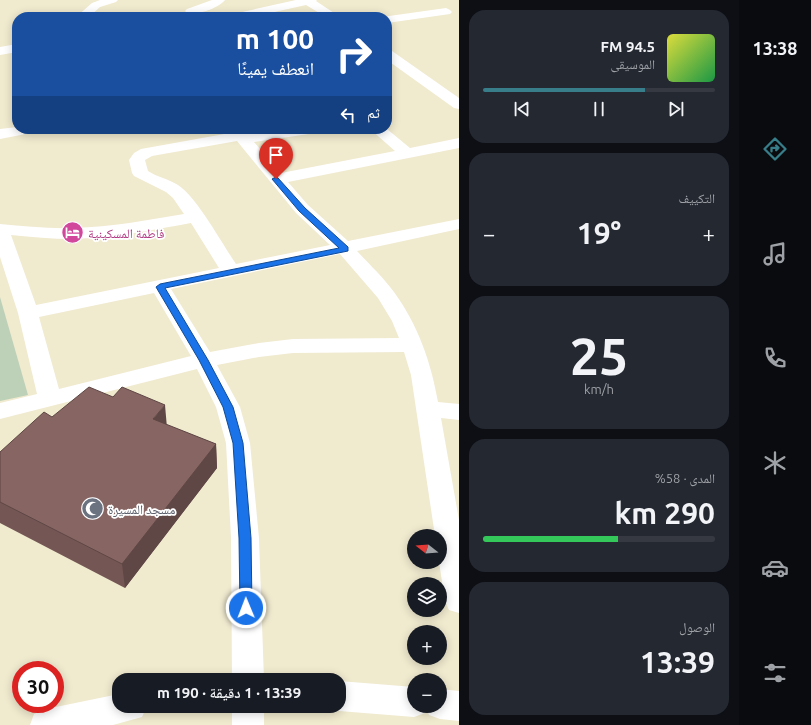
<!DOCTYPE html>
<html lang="ar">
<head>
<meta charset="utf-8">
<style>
  :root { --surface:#171b24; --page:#242831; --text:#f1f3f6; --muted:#9ea1a6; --line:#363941; --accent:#387e8a }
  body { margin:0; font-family:Ubuntu,"Noto Naskh Arabic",sans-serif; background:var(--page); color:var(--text); direction:rtl; height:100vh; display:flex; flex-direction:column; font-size:15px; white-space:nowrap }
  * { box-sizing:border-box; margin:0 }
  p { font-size:13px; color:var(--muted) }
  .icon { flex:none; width:22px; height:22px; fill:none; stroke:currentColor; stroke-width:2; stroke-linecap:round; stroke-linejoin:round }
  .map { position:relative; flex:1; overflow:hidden; direction:ltr }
  .details { display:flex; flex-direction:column; gap:10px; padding:10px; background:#0d0f14; width:280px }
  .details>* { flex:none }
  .guide { position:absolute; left:12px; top:12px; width:380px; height:122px; border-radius:16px; box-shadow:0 2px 10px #0003; direction:rtl; background:#1a4fa0; color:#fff; overflow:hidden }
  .needle { width:26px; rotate:287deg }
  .fabs { position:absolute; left:407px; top:529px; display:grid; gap:8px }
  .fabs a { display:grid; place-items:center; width:40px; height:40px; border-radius:50%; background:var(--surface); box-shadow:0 2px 10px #0003; font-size:20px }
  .speed { position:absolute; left:12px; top:661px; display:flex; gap:8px; font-size:20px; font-weight:700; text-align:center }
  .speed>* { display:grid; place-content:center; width:52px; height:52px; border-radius:50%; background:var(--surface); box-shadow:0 2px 10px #0003; line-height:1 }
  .speed .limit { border:6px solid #d22; background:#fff; color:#111 }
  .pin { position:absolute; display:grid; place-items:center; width:34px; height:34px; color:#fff; margin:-41px -17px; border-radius:50% 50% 50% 0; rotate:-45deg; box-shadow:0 0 4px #0007 }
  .pin .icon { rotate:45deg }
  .me { position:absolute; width:44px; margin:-22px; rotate:359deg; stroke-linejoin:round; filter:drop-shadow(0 0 3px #0008) }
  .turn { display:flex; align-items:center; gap:14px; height:84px; padding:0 12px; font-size:18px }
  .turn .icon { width:52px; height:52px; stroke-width:2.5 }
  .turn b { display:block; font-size:28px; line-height:34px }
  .then { display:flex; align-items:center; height:38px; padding:0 12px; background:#0003; gap:8px; font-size:15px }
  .big { font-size:30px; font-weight:600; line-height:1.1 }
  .details .card { flex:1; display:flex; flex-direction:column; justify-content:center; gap:6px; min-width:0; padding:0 14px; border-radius:16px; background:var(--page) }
  .details .dial { align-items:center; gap:0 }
  .dial b { font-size:52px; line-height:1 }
  .song { display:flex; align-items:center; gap:12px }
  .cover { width:48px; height:48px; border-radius:6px; background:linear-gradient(135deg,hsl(60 70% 55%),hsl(140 70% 35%)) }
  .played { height:4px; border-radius:2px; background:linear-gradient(90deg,var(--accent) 70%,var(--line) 70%) }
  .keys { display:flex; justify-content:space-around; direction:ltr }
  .heat { display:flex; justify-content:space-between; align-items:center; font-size:22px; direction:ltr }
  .charge { height:6px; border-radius:3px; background:linear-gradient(90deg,#34c759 58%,var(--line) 0) }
  .trip { position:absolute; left:112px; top:673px; width:234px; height:40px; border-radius:16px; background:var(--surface); box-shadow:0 2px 10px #0003; font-weight:600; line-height:40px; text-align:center; direction:rtl }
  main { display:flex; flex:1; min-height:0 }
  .menu { display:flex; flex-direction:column; width:72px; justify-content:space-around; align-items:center; background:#090b0e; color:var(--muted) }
  .menu .icon { width:28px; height:28px }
  .menu .current { color:var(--accent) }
  .menu b { font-size:18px; color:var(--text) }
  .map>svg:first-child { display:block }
  .green { fill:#bdd0b8 }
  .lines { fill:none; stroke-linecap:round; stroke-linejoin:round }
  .minor { fill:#fff; fill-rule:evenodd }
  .wall { fill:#745755 }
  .shaded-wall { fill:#5e4745 }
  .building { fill:#876563; stroke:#5e4745 }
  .route { fill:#1a73e8; stroke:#114b97 }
  .labels { text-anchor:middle; stroke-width:3.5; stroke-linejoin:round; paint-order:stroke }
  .hotel-label { font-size:13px; fill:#b23c85; stroke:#fff; text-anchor:start }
  .worship-label { font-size:13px; fill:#5b616d; stroke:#fff; text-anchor:start }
</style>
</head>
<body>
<main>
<nav class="menu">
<b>13:38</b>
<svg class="icon current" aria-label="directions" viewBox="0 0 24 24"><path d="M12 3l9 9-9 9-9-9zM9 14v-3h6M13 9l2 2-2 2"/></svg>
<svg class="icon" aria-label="music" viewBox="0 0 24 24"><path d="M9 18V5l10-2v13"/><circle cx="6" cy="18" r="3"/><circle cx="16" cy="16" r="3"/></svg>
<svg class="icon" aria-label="phone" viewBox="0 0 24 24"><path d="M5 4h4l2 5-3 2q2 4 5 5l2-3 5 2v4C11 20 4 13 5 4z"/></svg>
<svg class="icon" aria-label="climate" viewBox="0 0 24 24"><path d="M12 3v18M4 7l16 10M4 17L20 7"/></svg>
<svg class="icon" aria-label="car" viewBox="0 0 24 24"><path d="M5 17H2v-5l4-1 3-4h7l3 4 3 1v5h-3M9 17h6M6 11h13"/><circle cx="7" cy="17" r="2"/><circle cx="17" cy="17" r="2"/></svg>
<svg class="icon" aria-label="filters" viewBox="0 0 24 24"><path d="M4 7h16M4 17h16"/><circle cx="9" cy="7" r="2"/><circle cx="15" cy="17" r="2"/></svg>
</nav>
<section class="details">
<div class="card">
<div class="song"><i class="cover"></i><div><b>94.5 FM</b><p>الموسيقى</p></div></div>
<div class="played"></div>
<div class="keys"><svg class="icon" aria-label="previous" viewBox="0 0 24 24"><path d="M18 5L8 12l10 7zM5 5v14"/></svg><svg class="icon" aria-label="pause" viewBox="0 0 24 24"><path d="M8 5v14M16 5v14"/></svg><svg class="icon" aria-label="next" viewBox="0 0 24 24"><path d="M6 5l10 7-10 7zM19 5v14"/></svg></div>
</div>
<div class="card"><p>التكييف</p>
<div class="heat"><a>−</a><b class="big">19°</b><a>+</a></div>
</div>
<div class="card dial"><b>25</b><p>km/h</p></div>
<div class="card"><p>المدى · 58%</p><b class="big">290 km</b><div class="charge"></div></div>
<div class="card"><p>الوصول</p><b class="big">13:39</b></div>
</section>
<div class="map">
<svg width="459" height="725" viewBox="0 0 459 725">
  <rect width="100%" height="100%" fill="#f0eacf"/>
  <!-- green -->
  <path class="green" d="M0 297 28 395 0 401Z"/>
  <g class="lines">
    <!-- minor -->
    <path class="minor" d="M100 0H118L116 2 100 7 89 17H76L92 3Z
      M212 0H225C219 8 196 16 187 13L185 11 187 9Z
      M296 0H317L316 1 340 17H326L306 5 252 17H231L233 14Z
      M446 8 450 10 452 12 450 14 387 23V17H382Z
      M17 44V52L0 55V47Z
      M387 50 392 51 459 98V109L454 108 387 60Z
      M17 127V129H39L36 132 0 139V129Z
      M227 129H243L247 134 279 129H317L314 132 309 134 254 142 281 173 395 151 370 129H387L410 148 459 138V148L288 182 308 205 348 241 459 219V229L357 251C369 264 383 277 394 292 418 325 431 362 438 402L459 404V420L441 418 459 520V613L449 610 445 601 439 562H440V536H435L411 375 404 352 293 353 259 357 217 365 240 407 250 443 259 538 264 680H232L231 538 226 443 216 407 197 369 0 419V403L37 394 18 313 0 257V224C25 226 49 229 74 228 111 227 148 220 184 214L173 198 166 192 134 176 132 173 129 160 134 153 141 149 230 133ZM237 141 296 213 330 245 236 264C223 245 196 196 178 185 169 179 157 177 148 171L145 160 152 156ZM191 223 219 268 36 305 11 235C32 237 52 239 72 239 112 238 152 230 191 223ZM340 254 378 298 392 321 399 338 293 339 259 343 210 352 171 289ZM154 293 191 356 59 389 39 317Z
      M339 681 414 687V706H440V689L459 691V721L440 719 429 715 427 710 425 713 414 717 339 711 328 706H339Z
      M119 694V706H147L142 717 113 725H30L34 714 46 709Z
      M232 706H264V725H232Z"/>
  </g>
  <!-- wall -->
  <path class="wall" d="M113 397 167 425 216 444 217 468 125 588 0 523V452L52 417Z"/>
  <!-- shaded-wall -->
  <path class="shaded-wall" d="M165 405 167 428 153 419Z
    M216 444 217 468 125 588 122 564Z"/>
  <!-- building -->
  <path class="building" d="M89 387 113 397 122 387 165 405 153 419 216 444 122 564 0 502V452L44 412 52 417Z"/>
  <!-- route -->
  <path class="route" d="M276 177 278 178 305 208 348 247V251L165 288 208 360 233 407 243 443 251 538 252 608 250 611 246 613 242 611 240 608 239 538 233 443 223 407 199 360 156 287 160 284 339 248 299 211 272 179Z"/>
  <!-- icons -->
  <defs>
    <symbol id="hotel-disc" viewBox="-11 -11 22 22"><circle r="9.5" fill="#d1479c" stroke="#fff"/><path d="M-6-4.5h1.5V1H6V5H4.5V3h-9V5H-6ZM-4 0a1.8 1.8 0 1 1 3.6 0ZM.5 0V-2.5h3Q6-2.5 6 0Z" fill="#fff"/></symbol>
    <symbol id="mosque-disc" viewBox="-11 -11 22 22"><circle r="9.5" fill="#6b7280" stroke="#fff"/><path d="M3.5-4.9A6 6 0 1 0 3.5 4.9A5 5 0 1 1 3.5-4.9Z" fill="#fff"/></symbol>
  </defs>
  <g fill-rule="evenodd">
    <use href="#hotel-disc" x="60" y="220" width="25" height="25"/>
    <use href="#mosque-disc" x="80" y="496" width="25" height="25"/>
  </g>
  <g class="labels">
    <!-- hotel labels -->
    <g class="hotel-label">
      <text x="88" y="238">فاطمة المسكينية</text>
    </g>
    <!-- worship labels -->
    <g class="worship-label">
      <text x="108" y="514">مسجد المسيرة</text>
    </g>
  </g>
</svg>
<div class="fabs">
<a><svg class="needle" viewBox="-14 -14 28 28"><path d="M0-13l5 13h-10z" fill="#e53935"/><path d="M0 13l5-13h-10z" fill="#9ea1a6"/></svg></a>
<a><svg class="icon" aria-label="layers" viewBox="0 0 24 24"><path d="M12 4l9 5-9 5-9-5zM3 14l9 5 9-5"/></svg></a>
<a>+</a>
<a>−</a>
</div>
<div class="speed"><div class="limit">30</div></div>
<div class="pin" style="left:276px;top:179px;background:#d93025"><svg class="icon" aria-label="arrive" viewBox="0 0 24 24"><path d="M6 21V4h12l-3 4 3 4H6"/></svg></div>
<svg class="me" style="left:246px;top:608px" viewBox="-20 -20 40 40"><circle r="17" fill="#1a73e8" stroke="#fff" stroke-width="3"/><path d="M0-11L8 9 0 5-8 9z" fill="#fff"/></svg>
<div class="trip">13:39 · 1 دقيقة · 190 m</div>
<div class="guide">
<div class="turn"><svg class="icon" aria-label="right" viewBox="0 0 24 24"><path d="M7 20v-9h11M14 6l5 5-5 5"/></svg><div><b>100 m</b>انعطف يمينًا</div></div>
<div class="then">ثم<svg class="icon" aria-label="left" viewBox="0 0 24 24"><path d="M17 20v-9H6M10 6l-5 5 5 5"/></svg></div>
</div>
</div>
</main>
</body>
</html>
